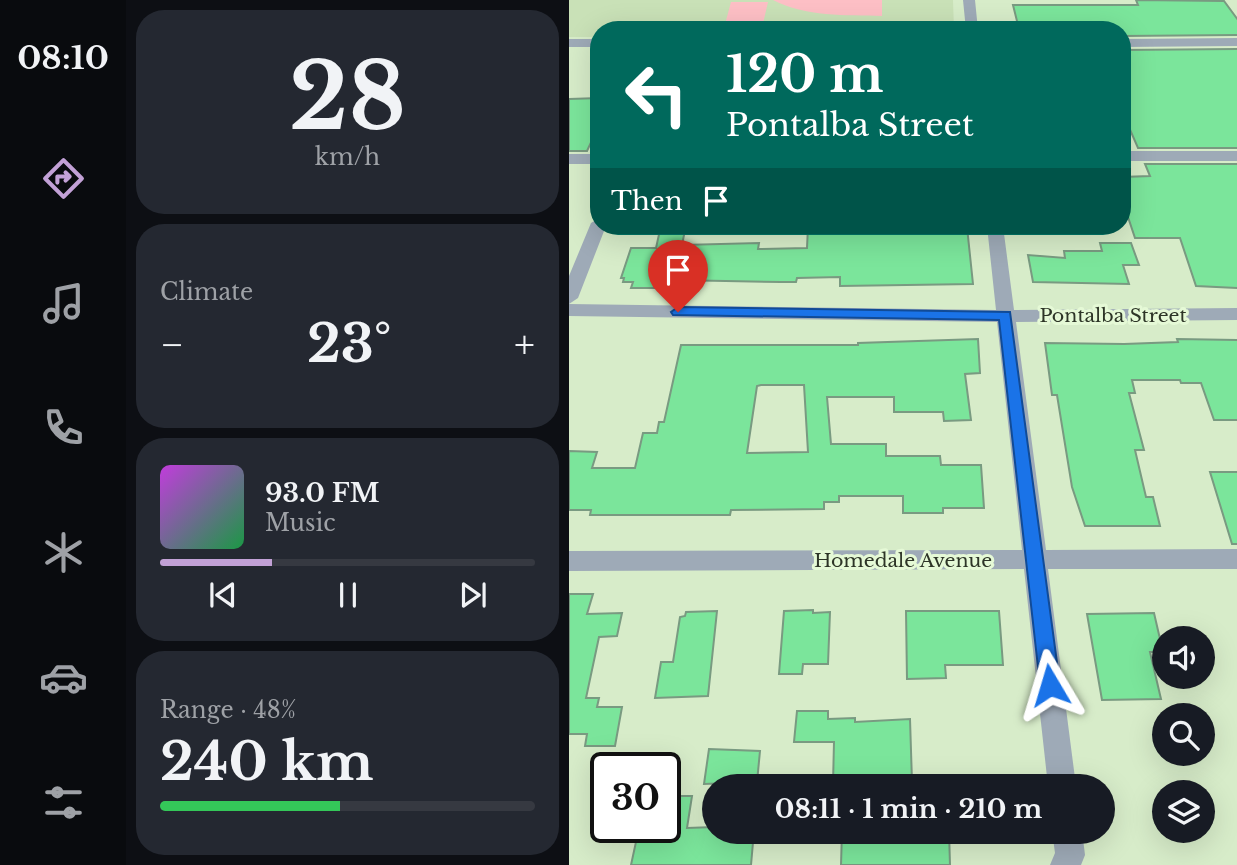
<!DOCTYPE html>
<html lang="en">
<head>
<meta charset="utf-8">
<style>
  :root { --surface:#171b24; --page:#242831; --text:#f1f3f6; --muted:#9ea1a6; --line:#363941; --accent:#c2a1d6 }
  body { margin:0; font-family:"Libre Baskerville",serif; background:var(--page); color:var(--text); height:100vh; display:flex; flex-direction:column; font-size:26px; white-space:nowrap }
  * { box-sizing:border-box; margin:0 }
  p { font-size:23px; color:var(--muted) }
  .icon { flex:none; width:38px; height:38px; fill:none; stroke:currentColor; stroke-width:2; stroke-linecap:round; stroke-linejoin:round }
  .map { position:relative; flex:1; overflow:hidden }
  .panel { display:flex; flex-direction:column; gap:10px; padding:10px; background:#0d0f14; width:443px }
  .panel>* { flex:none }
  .hud { position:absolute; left:21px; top:21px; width:541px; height:214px; border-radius:28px; box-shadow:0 7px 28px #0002; background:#00695c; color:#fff; overflow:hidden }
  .buttons { position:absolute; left:583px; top:626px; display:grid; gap:14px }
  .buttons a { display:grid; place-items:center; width:63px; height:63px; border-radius:50%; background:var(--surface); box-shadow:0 7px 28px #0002; font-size:35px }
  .speed { position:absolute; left:21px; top:752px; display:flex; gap:14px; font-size:35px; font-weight:700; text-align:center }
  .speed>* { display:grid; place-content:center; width:91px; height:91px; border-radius:50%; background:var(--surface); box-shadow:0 7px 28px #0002; line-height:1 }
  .speed .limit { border:4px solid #111; border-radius:10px; background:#fff; color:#111 }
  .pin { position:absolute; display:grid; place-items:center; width:60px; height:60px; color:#fff; margin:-72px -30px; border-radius:50% 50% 50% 0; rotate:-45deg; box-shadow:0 0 7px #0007 }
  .pin .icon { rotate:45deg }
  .me { position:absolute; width:77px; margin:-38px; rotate:353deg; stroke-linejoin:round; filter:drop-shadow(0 0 5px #0008) }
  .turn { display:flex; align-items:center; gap:24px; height:147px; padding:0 21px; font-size:32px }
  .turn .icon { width:91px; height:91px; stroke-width:2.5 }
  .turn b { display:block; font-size:49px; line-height:60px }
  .then { display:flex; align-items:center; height:66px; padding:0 21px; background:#0003; gap:14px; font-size:26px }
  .big { font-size:52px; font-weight:700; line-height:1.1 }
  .panel .widget { flex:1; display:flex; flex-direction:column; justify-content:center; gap:10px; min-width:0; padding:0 24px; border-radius:28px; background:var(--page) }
  .panel .dial { align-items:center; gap:0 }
  .dial b { font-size:91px; line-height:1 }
  .song { display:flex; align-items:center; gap:21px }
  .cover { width:84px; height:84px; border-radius:10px; background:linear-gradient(135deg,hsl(290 70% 55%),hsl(140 70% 35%)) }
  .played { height:7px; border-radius:4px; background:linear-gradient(90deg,var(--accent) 30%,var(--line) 30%) }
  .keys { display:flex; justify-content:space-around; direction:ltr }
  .heat { display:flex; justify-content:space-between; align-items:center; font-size:38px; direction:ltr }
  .charge { height:10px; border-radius:5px; background:linear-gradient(90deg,#34c759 48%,var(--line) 0) }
  .trip { position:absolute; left:133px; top:774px; width:413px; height:70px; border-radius:35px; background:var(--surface); box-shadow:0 7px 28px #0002; font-weight:700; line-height:70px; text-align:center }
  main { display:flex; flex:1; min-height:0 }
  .tabs { display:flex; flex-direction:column; width:126px; justify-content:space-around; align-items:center; background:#090b0e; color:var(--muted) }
  .tabs .icon { width:49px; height:49px }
  .tabs .current { color:var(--accent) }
  .tabs b { font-size:32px; color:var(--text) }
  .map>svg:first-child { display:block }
  .built { fill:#c9e1b7 }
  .green { fill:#fdbfc5 }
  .building { fill:#7be59b; stroke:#799a81; stroke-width:2; fill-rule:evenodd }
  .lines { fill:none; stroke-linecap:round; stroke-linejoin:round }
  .street { fill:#9eaab7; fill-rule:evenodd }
  .route { fill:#1a73e8; stroke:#114b97; stroke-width:2 }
  .labels { text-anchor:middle; stroke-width:6; stroke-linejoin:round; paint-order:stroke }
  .street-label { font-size:19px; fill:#2d3527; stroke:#e5f9d6 }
</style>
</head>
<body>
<main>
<nav class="tabs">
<b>08:10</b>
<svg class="icon current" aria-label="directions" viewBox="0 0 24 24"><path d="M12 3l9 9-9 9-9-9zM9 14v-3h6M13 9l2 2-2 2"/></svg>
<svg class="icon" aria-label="music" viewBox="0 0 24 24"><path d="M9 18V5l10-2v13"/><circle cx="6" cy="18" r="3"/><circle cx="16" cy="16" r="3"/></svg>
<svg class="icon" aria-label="phone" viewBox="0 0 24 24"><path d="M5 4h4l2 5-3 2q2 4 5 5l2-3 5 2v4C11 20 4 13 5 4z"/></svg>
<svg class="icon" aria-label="climate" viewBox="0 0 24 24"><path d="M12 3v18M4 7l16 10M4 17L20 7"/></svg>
<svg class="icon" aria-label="car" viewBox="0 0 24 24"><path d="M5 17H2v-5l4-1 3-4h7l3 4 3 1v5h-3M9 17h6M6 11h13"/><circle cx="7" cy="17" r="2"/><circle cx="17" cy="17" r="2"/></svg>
<svg class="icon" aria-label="filters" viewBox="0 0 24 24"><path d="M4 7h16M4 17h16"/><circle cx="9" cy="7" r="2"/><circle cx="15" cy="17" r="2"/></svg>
</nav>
<section class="panel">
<div class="widget dial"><b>28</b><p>km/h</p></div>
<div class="widget"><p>Climate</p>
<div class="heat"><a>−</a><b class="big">23°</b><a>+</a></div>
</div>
<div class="widget">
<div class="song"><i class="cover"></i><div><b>93.0 FM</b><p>Music</p></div></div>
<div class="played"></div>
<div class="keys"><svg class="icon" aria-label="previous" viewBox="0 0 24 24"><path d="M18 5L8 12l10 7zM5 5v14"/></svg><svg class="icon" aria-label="pause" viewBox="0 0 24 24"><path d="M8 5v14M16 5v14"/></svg><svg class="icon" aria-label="next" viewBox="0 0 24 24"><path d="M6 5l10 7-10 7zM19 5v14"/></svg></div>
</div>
<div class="widget"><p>Range · 48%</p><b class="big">240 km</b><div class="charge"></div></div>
</section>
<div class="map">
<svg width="669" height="865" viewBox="0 0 669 865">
  <rect width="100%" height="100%" fill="#d7ecc9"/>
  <!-- built -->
  <path class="built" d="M0 0H384L385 30H30V37H0Z"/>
  <!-- green -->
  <path class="green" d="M204 0H313V16C276 15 237 17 204 0Z
    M162 2H199L193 28H155Z"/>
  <!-- building -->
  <path class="building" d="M567 0 655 1 669 20V35L553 36V30H533L532 27 449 25 444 5H569Z
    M669 49V148H569L555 116H559L553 101V50Z
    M30 98V136H25L18 151H0V99Z
    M576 164H669V288L627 286 611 238H566L553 199V177L581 176Z
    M239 226 398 227 404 284 271 286V277L228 278 227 282H212L105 280 103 288H62L64 282H54L55 278H52L62 248H87L91 230H116L113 245 190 243 189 249 238 248Z
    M531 243H562L570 265H554L560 284 464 282 459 255 496 258 495 251H533Z
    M409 339 411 373 396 374 402 420 375 421 374 412H325V397H258L262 444H317V456H371L372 465H412L415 508H374V513H334V496H270V502H255V509L162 510 161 515H21L22 510H0V451L28 452 23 468H66L74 433H88L90 422H95L112 345H289V343ZM192 385H235L239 452 178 453 188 386Z
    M608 339 669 340V420H645L632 383H612L611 380H563L566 393H560L575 450H566L577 497H584L591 526H516L503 487 488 395H483L476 343 555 344 609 342Z
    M641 472H669V544H663Z
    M0 594H24L18 614 53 613 48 636 30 637 17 698H30L28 707H53L46 746H16L18 734H0Z
    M244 610V613L261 612 259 664H234L233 674H210L215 611Z
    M148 611 139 696 86 698 92 662H104L111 617 116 616 117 612Z
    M337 611H430L434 665H376L377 678 338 679Z
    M585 613 594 652H581L592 699 533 700 518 614Z
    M228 711H259V719L286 718V722L341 719 343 782 264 784 265 742H225Z
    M140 749 191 751 188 782 135 784Z
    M96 796H123L118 828 145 827V831H185L182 865H62L70 828H96Z
    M273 831H380L381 865H272Z"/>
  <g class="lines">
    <!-- street -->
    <path class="street" d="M394 0H406L409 30H397Z
      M669 38V46L553 47V39Z
      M0 39H30V47H0Z
      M553 151H669V161H553Z
      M0 154H30V164H0Z
      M30 218V226H37L9 298 0 304V276L22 223Z
      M418 226H434L445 310 669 308V320L447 322 477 550 669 549V569H479L507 786H479L455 569 0 571V551L453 550 428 322 0 316V304L427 310Z
      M483 831H513L516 855 512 865H481L486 853Z"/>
  </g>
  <!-- route -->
  <path class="route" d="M109 307 441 312 491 685 488 691 481 694 473 691 471 685 430 320 104 315 102 312Z"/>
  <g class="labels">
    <!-- street labels -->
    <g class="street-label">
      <text x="544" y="322">Pontalba Street</text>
      <text x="334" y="567">Homedale Avenue</text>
    </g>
  </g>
</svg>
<div class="buttons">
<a><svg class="icon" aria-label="sound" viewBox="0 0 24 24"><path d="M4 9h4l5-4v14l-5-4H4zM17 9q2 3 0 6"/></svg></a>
<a><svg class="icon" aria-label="search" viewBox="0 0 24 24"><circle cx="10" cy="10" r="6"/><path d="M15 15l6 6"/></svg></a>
<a><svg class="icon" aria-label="layers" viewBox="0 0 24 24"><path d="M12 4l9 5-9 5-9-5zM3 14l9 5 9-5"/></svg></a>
</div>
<div class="speed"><div class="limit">30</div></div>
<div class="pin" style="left:109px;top:312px;background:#d93025"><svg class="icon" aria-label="arrive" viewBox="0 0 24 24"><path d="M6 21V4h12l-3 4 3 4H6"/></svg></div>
<svg class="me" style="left:481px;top:685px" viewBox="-20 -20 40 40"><path d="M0-17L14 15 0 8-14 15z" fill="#1a73e8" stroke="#fff" stroke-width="4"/></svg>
<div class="trip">08:11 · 1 min · 210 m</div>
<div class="hud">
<div class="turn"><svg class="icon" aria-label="left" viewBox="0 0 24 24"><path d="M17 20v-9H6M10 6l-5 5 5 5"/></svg><div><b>120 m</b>Pontalba Street</div></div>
<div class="then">Then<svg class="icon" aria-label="arrive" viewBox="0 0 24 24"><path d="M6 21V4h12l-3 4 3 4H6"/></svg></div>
</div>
</div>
</main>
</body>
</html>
